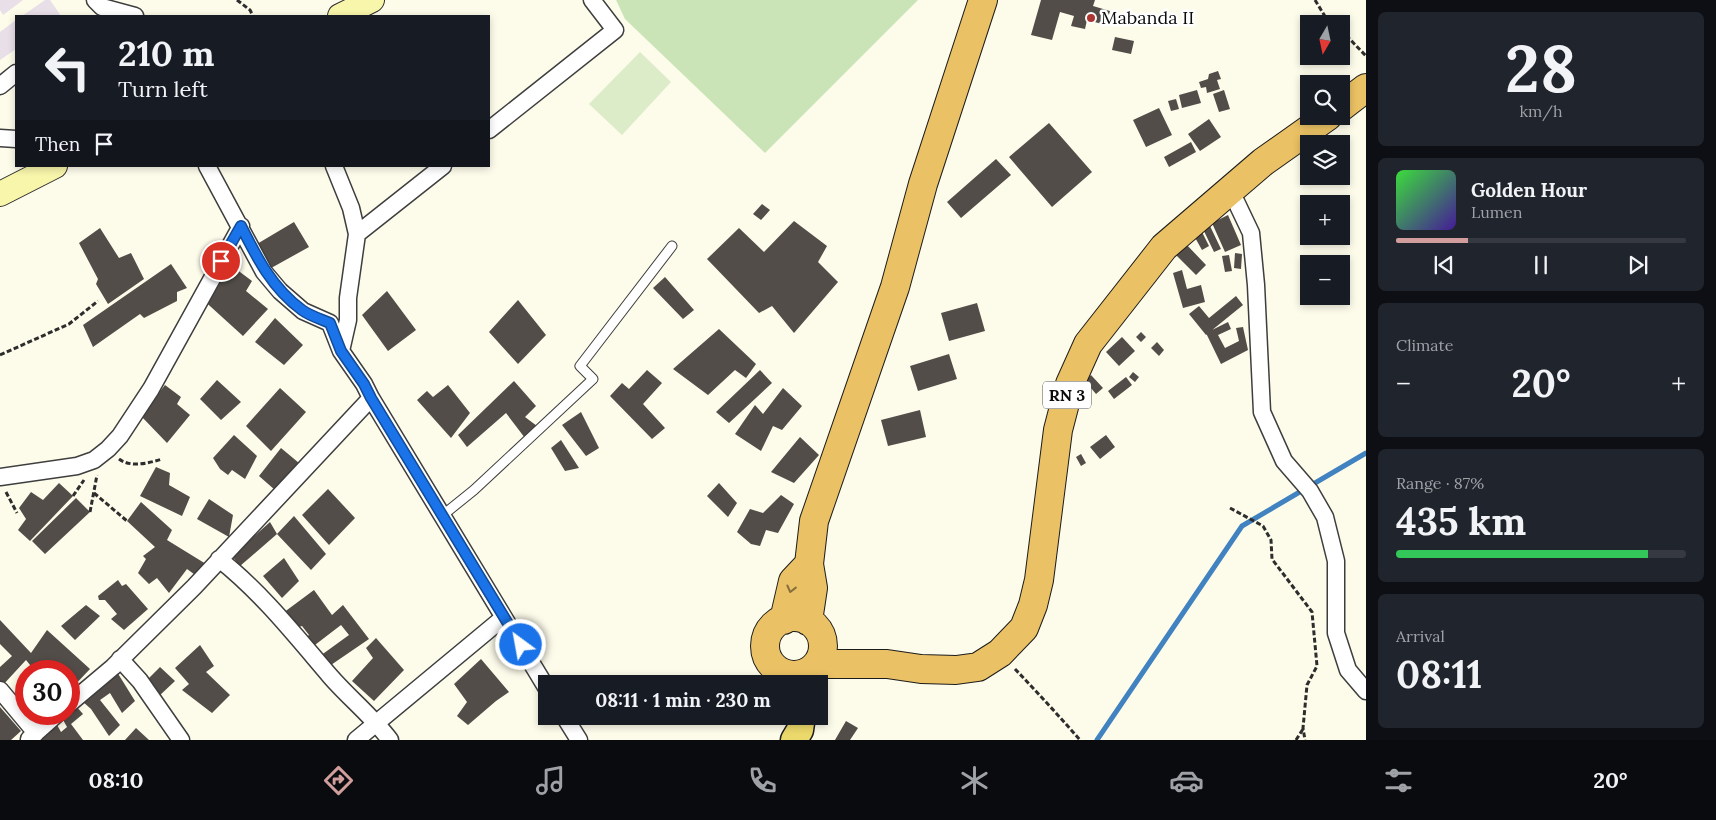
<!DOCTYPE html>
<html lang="en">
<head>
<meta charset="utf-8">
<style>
  :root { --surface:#171b24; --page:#20242c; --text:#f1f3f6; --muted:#9ea1a6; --line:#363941; --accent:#d29e9d }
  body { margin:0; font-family:Lora,serif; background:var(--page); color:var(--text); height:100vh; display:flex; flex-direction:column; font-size:19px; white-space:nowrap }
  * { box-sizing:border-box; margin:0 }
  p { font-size:16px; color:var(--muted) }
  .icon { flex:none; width:28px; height:28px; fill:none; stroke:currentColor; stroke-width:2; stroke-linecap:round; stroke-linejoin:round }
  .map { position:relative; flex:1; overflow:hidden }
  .side { display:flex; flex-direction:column; gap:12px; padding:12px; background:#0d0f14; width:350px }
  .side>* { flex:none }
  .banner { position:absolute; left:15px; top:15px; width:475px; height:152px; border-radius:0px; box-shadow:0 2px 8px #0003; background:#171b24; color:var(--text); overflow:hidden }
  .needle { width:32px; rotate:189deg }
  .buttons { position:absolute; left:1300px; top:15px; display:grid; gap:10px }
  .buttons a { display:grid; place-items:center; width:50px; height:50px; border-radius:0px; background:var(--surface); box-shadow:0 2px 8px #0003; font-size:25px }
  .speed { position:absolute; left:15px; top:660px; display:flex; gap:10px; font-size:25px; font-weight:700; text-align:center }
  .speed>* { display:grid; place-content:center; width:65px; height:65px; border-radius:50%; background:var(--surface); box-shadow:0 2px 8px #0003; line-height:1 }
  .speed .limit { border:8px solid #d22; background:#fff; color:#111 }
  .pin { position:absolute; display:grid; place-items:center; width:42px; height:42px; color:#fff; margin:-21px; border:2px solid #fff; border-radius:50%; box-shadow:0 1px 5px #0007 }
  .me { position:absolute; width:55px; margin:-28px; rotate:328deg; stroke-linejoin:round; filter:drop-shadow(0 0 4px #0008) }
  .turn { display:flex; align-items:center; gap:18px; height:105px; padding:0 20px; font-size:22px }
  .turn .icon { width:65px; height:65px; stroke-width:2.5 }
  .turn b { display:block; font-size:35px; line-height:42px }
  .then { display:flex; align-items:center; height:48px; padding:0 20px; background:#0003; gap:10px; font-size:19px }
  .big { font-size:38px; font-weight:700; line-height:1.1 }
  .side .widget { flex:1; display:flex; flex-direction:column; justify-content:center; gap:8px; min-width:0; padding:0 18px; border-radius:8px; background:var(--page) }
  .side .dial { align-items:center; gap:0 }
  .dial b { font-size:65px; line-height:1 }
  .song { display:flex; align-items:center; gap:15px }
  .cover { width:60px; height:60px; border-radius:8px; background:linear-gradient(135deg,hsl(120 70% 55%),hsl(260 70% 35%)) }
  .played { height:5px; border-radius:2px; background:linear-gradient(90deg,var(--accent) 25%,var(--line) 25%) }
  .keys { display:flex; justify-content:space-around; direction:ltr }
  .heat { display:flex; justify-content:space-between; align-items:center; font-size:28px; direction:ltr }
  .charge { height:8px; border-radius:4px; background:linear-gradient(90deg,#34c759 87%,var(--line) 0) }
  .trip { position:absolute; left:538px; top:675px; width:290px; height:50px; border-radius:0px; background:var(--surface); box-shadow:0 2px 8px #0003; font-weight:700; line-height:50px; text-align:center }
  .tab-bar { display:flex; height:80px; justify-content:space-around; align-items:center; background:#090b0e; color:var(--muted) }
  .tab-bar .icon { width:35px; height:35px }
  .tab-bar .active { color:var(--accent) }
  .tab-bar b { font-size:22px; color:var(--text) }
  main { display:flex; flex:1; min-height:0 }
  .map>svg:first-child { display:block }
  .industrial { fill:#e9dfe9 }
  .green { fill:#cae4b7 }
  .pitch { fill:#dcecc8 }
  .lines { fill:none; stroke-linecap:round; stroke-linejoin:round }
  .stream { stroke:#4182c0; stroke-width:5 }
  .building { fill:#524d48 }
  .service-casing { stroke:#3e3e3e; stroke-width:11 }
  .minor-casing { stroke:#3e3e3e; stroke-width:19 }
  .secondary-casing { stroke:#2d2d2d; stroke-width:26 }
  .primary-casing { stroke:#1c1c1c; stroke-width:29 }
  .trunk-casing { stroke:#1c1c1c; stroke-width:30 }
  .path { stroke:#2d2d2d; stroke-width:3; stroke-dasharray:5 2.5; stroke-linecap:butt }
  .service { stroke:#fff; stroke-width:9 }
  .minor { stroke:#fff; stroke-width:16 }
  .secondary { stroke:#f8f6ab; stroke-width:24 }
  .primary { stroke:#ecd96b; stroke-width:26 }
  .trunk { stroke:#eac164; stroke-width:28 }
  .oneway { stroke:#866f3c }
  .route-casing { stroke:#114b97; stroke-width:12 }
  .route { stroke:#1a73e8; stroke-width:9 }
  .poi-dot { fill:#ad3630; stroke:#fff; stroke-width:2 }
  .labels { text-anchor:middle; stroke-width:5; stroke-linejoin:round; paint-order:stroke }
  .shield { fill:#fff; stroke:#545454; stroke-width:1 }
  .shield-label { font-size:16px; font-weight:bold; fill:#0b0b0b }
  .poi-label { font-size:18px; fill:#0b0b0b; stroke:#fff; text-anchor:start }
</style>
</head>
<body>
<main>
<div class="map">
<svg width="1366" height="740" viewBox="0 0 1366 740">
  <rect width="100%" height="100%" fill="#fdfbea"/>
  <!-- industrial -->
  <path class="industrial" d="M0 0H23L3 15 0 10Z
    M45 0H50L61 16H22Z
    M16 20V49L0 60V32Z"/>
  <!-- green -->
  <path class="green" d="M616 0H918L765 153 625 19Z"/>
  <!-- pitch -->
  <path class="pitch" d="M640 52 671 82 622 135 589 104Z"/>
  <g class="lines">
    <!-- stream -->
    <path class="stream" d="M1097 740 1242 526 1366 453"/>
  </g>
  <!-- building -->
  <path class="building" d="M1041 0H1095L1093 6 1110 11 1106 25 1087 20 1085 29 1071 26 1074 16 1060 12 1052 40 1031 35Z
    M1115 37 1134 41 1131 54 1112 50Z
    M1218 71 1221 79 1217 80 1220 89 1207 93 1206 87 1201 88 1199 82 1208 79 1209 74Z
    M1197 90 1201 103 1182 108 1179 95Z
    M1224 90 1230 109 1219 112 1213 94Z
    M1176 99 1179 109 1171 111 1168 101Z
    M1159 108 1172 135 1146 147 1133 120Z
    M1209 119 1221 137 1200 151 1188 134Z
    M1049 123 1092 172 1052 207 1009 157Z
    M1191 142 1196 152 1169 167 1164 157Z
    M996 159 1011 175 961 218 947 202Z
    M762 204 770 210 761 220 753 214Z
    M1228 215 1241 245 1225 252 1212 223Z
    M794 221 827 246 818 262 838 282 794 333 772 306 759 313 707 259 739 228 764 252Z
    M294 222 309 247 264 272 252 247Z
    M1210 226 1221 249 1214 252 1203 229Z
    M100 228 119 258 131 253 144 279 108 304 96 284 98 279 79 243Z
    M1201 230 1209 246 1202 250 1193 234Z
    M1185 243 1206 265 1196 275 1174 253Z
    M1235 253 1242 254 1241 269 1234 268Z
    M1229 255 1232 271 1225 272 1222 256Z
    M171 264 187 288 177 292V301L144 318 140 314 93 347 83 325Z
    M218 266 229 272 236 269 252 281 246 291 268 309 243 336 200 297Z
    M1182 270 1187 289 1201 285 1205 302 1183 308 1173 273Z
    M665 277 694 310 683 319 653 288Z
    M387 291 416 330 388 351 362 315Z
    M1236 296 1243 305 1206 335 1189 314 1199 306 1209 318Z
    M518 300 546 335 518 364 489 332Z
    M977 303 985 331 949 341 941 313Z
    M275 318 303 345 284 365 255 342Z
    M1228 322 1231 329 1218 335 1225 348 1239 341 1236 328 1243 327 1248 350 1221 364 1206 333Z
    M719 329 756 364 746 378 735 370 708 395 673 369Z
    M1141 332 1146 337 1141 342 1136 337Z
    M1122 337 1135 351 1119 366 1106 352Z
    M1157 342 1164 350 1159 356 1151 348Z
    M949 354 957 379 918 391 910 366Z
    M647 370 662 383 643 404 665 428 652 439 610 396 622 383 629 389Z
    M760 370 772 383 729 423 716 412Z
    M1133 372 1139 377 1135 382 1129 377Z
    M1091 375 1103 388 1096 394 1085 381Z
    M1126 377 1132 385 1114 399 1108 391Z
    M217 380 241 402 221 420 200 399Z
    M514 381 536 406 525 417 537 426 525 438 506 413 467 447 458 435Z
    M165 385 181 397 177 404 190 415 167 443 141 416Z
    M448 385 470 413 451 438 417 400 427 391 433 397Z
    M280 388 306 412 271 451 246 426Z
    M783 388 802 406 782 430 773 426 761 451 735 434 755 405 763 414Z
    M920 410 926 437 888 446 881 420Z
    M581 412 599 448 586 456 562 425Z
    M234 435 257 456 245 479 232 470 228 475 220 469 213 458Z
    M1106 435 1115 447 1100 459 1090 447Z
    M800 437 819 455 794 483 771 472Z
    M561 440 579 468 565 471 551 448Z
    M281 448 299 463 275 490 259 476Z
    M1081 454 1086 463 1081 466 1076 457Z
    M156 467 170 473 169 485 190 497 182 516 140 496Z
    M59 483 73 496 30 541 18 530 26 519 19 508 31 492 43 500Z
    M719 483 737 503 728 517 707 496Z
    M328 489 355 518 329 545 302 515Z
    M781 495 794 504 778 533 766 530 760 546 751 544 737 532 750 509 763 513Z
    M76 498 90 512 45 554 32 541Z
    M209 499 233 515 229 537 197 519Z
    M141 502 172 530 167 540 206 564 198 577 187 569 169 593 157 578 149 584 138 573 146 559 143 556 155 547 127 521Z
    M294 516 326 554 311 570 277 534Z
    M270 522 277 534 240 566 232 556Z
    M284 558 299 581 282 598 263 576Z
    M118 580 122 586 126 584 148 609 124 630 111 619 117 614 105 600H99L98 596Z
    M314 590 332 615 343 605 369 639 328 667 320 656 349 635 341 625 311 648 303 640 309 635 302 626 296 628 283 613Z
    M86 605 100 616 75 640 61 626Z
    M0 620 31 653 47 630 90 669 69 691 74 694 69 699V671H35L26 660 2 686 0 683V667L12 656 0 644Z
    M376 638 404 670 374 701 352 681 373 658 366 648Z
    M200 645 214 666 206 672 230 695 212 713 182 690 189 684 175 668Z
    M481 659 509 692 496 701 468 725 457 716 467 702 454 684Z
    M160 667 175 681 158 697 146 681Z
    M117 672 135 701 122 713 110 693 100 700 120 725 109 736 91 709 82 701Z
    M26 677V703L20 689 21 681Z
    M76 706 83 714 71 724 83 740H36L56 723 61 732 67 727 62 718Z
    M0 707 21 731 11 740H0Z
    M846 721 858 728 850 740H835Z
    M136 728 149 740H125Z"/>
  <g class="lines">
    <defs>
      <path id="service" d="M443 515 474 490 593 379 580 366 672 246"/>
      <path id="minor" d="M95 0 102 7 135 16
        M0 86 16 73
        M489 130 615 30 592 0
        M0 138 16 139
        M207 166 264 272 280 291 303 311 330 323 341 351 364 384 371 398 546 687
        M334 166 351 208 357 234 348 298V320L341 351
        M1231 191 1251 233 1256 285 1262 412 1284 461 1310 491 1325 517 1336 561V633L1348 670 1366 691
        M357 234 443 166
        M0 477 77 466 94 460 108 449 120 436 151 389 241 226
        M219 559C261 592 295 635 330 676 349 698 372 716 390 740
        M120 659 140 681 181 740
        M0 690 36 733
        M69 704 113 667 194 587 371 398
        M564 716 579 740
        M29 739 57 714
        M356 740 503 618"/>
      <path id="secondary" d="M340 16 372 0
        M0 194 55 166"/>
      <path id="primary" d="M783 673V684
        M806 684 807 672
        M794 740 800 730 802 716"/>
      <path id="trunk" d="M1341 107 1366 88
        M765 646a29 29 0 1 1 58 0a29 29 0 1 1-58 0Z
        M784 620 793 581 809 564
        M808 621 813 588 809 564 814 521 895 287 923 184 983 0
        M817 664H887L921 669 956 670 978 667 1000 653 1024 628 1033 605 1039 580 1058 430 1070 384 1088 344 1164 247 1263 162 1328 116"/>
    </defs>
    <!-- service casing -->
    <use href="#service" class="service-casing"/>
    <!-- minor casing -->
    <use href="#minor" class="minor-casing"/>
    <!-- secondary casing -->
    <use href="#secondary" class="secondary-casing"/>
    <!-- primary casing -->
    <use href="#primary" class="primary-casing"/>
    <!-- trunk casing -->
    <use href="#trunk" class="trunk-casing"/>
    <!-- path -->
    <path class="path" d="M237 0 250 10 253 16
      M1315 0 1326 18 1334 24
      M1341 30 1366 56
      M0 355 69 324 98 301
      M119 459C131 468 149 463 162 459
      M6 492 17 513
      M94 493 127 521
      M73 496 84 480
      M1230 508 1263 526 1271 540 1272 559 1312 612 1317 666 1307 685 1303 728 1305 740
      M90 512 97 475
      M1015 669C1037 692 1059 716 1080 740
      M1296 740 1303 729"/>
    <!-- service -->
    <use href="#service" class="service"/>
    <!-- minor -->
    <use href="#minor" class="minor"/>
    <!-- secondary -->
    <use href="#secondary" class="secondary"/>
    <!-- primary -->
    <use href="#primary" class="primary"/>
    <!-- trunk -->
    <use href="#trunk" class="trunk"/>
  </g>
  <!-- one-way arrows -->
  <defs><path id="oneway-chevron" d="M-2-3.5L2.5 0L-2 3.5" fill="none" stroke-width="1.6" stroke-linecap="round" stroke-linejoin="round" transform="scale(1.25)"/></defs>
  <use class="oneway" href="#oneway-chevron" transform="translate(791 589) rotate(104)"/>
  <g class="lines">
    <defs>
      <path id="route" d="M221 261 241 226C257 258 272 288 302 310 310 316 321 319 330 323L341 351 364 384 371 398 521 645"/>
    </defs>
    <!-- route casing -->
    <use href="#route" class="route-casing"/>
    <!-- route -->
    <use href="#route" class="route"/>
  </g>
  <!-- markers -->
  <circle class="poi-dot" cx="1091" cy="18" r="5"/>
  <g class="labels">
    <!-- shield labels -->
    <rect class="shield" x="1043" y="381.5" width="48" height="27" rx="4"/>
    <g class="shield-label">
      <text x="1067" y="401">RN 3</text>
    </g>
    <!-- poi labels -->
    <g class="poi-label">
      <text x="1101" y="24">Mabanda II</text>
    </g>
  </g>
</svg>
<div class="buttons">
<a><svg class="needle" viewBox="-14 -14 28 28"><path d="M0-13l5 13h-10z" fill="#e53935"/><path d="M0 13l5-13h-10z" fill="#9ea1a6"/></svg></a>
<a><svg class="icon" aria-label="search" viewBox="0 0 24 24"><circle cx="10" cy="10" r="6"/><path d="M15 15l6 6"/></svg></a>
<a><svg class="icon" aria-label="layers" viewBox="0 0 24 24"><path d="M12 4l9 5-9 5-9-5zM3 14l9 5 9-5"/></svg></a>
<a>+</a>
<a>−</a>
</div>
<div class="speed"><div class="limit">30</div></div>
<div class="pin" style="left:221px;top:261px;background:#d93025"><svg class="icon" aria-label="arrive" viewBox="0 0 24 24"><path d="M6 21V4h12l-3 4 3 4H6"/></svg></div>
<svg class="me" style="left:521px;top:645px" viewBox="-20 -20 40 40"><circle r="17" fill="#1a73e8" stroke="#fff" stroke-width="3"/><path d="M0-11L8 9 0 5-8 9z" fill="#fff"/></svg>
<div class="trip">08:11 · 1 min · 230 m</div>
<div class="banner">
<div class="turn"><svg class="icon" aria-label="left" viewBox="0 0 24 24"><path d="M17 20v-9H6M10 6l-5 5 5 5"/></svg><div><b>210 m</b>Turn left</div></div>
<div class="then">Then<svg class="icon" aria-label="arrive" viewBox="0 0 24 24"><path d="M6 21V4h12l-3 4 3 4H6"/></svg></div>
</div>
</div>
<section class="side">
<div class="widget dial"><b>28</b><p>km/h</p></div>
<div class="widget">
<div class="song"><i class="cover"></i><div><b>Golden Hour</b><p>Lumen</p></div></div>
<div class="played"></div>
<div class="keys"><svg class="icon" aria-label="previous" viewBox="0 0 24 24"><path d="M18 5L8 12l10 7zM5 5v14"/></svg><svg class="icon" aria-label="pause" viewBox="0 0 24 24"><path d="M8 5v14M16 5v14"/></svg><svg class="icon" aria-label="next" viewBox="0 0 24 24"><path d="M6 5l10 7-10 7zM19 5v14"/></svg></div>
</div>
<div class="widget"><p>Climate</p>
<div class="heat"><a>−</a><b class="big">20°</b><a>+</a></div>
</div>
<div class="widget"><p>Range · 87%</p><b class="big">435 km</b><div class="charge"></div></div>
<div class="widget"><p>Arrival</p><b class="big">08:11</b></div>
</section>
</main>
<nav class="tab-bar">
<b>08:10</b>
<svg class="icon active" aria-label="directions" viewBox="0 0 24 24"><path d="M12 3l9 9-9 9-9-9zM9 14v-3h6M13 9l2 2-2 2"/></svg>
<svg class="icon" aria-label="music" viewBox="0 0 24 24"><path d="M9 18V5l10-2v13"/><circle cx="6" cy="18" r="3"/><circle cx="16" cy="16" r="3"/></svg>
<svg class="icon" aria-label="phone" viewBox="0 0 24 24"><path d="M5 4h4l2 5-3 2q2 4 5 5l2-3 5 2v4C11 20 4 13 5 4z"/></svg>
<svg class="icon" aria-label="climate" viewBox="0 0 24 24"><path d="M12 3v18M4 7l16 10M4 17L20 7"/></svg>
<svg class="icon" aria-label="car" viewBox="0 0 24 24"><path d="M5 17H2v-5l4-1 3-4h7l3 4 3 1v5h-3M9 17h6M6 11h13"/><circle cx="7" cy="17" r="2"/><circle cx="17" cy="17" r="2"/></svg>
<svg class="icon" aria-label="filters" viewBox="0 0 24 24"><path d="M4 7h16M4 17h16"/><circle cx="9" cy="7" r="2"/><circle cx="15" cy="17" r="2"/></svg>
<b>20°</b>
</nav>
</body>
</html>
